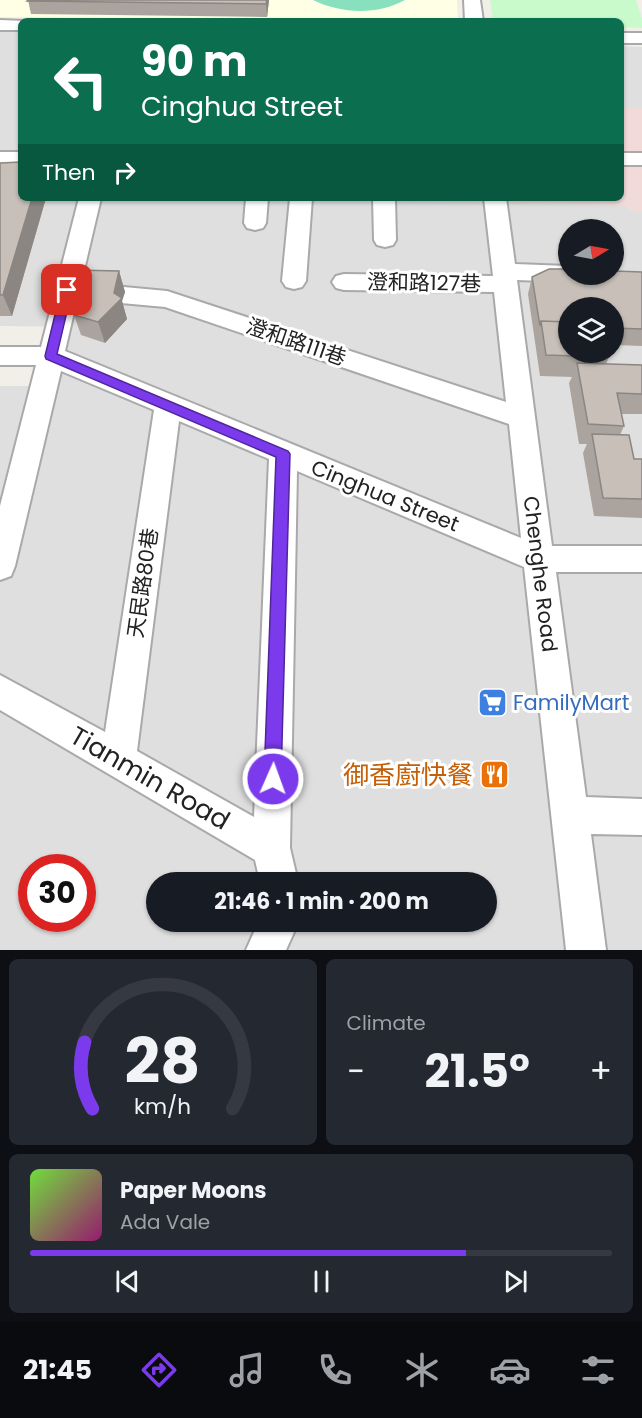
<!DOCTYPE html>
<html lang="en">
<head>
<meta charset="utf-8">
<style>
  :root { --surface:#171b24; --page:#242831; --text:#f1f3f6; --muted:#9ea1a6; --line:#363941; --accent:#7c3aed }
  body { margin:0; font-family:Poppins,"Noto Sans TC",sans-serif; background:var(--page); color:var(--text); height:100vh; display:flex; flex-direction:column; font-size:22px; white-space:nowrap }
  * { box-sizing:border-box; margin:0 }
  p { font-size:20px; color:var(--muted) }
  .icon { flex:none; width:33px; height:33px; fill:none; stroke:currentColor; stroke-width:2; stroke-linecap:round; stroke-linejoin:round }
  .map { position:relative; height:950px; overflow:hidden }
  .panel { display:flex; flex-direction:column; gap:9px; padding:9px; background:#0d0f14; flex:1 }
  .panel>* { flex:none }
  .guide { position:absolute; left:18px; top:18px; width:606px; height:183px; border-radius:9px; box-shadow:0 2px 4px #0004; background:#0b6e4f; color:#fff; overflow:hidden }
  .needle { width:39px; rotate:80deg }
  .fabs { position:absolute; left:558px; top:219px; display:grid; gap:12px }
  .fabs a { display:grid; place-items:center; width:66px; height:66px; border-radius:50%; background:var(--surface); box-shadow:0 2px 4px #0004; font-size:30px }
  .speed { position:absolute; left:18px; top:854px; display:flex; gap:12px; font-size:30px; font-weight:700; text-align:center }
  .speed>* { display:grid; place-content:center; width:78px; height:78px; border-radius:50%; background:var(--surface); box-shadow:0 2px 4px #0004; line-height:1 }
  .speed .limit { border:9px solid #d22; background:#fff; color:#111 }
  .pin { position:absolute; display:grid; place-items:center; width:51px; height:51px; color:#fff; margin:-26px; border-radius:12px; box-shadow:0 3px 9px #0006 }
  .me { position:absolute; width:66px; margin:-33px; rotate:2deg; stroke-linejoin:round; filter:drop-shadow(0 0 4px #0008) }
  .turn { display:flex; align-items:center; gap:21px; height:126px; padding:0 24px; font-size:27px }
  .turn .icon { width:78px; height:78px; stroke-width:2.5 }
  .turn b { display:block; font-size:42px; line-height:51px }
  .then { display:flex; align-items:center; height:57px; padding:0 24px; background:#0003; gap:12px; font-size:22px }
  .big { font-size:45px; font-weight:700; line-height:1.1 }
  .panel .card { flex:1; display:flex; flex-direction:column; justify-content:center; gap:9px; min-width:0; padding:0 21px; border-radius:9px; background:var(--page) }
  .panel .dial { align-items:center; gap:0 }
  .dial svg { height:156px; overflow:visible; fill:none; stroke:var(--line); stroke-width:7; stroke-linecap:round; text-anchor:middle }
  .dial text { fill:var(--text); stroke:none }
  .song { display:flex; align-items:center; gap:18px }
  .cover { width:72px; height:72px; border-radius:9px; background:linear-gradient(135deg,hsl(100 70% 55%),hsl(320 70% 35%)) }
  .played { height:6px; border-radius:3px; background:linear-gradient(90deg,var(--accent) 75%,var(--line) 75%) }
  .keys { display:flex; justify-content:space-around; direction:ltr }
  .heat { display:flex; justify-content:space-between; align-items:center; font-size:33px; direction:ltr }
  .panel .tiles { flex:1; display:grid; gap:9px; grid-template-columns:1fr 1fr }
  .card:last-child { grid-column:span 2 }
  .trip { position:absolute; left:146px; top:872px; width:351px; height:60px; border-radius:30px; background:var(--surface); box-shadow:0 2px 4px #0004; font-weight:700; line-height:60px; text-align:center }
  .menu { display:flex; height:96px; justify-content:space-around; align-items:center; background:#090b0e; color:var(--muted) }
  .menu .icon { width:42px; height:42px }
  .menu .on { color:var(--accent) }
  .menu b { font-size:27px; color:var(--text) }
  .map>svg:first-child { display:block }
  .residential { fill:#e0dfdf; fill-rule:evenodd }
  .commercial { fill:#f2dad9 }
  .education { fill:#ffffe5 }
  .park { fill:#c8facc }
  .pitch { fill:#88e0be }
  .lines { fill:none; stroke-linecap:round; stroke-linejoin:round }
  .minor-casing { stroke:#a9a9a9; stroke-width:4 }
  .minor { fill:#fff; fill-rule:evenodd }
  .wall { fill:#aba49e }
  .shaded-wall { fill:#8b8681 }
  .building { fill:#c7bfb8; stroke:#8b8681; stroke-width:1.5 }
  .route { fill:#7c3aed; stroke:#51269a; stroke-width:1.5 }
  .labels { text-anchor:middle; stroke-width:6; stroke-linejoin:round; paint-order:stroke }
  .street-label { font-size:21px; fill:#222; stroke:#fff }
  .shop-label { font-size:21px; fill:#366cbe; stroke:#fff; text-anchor:start }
  .near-food-label { font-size:26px; fill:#c56008; stroke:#fff; text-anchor:end }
  .near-street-label { font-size:26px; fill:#222; stroke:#fff }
</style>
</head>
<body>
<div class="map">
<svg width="642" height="950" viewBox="0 0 642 950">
  <rect width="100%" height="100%" fill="#f2efe9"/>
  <!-- residential -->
  <path class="residential" d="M0 28 21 29V198H254L624 205 634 211H642V950H0V386H58L72 327 0 326ZM568 230H614V274H568ZM568 308H614V352H568ZM32 867H82V918H32ZM156 882H486V921H156Z
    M621 46 642 47V108H621Z"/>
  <!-- commercial -->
  <path class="commercial" d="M621 108H642V211H634L624 205 247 198H621Z"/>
  <!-- education -->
  <path class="education" d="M0 0H457L458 21 0 17Z"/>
  <!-- park -->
  <path class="park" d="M490 0H636L642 18V28L621 27V21H493Z"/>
  <!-- pitch -->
  <path class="pitch" d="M313 0H405C378 15 341 14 313 0Z"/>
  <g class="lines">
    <defs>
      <path id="minor" d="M464 0H480L483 21H465Z
        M0 20 26 21H21V30H0Z
        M621 33H642V43H621Z
        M0 152H21V164H0Z
        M621 153H642V165H621Z
        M79 198H101L81 283 167 291 506 402 494 292 344 290 336 288 332 282 336 276 344 274 493 276 484 198H506L515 264 568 266V274H579L576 280 568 282 517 280 552 546H642V572H556L586 797 642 799V835L591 834 606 950H566L524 567 297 471 290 848 298 882H260L255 860 0 710V675L105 732 154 410 61 371 15 566 11 576 0 580V506L36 365H0V347H41ZM77 299 165 307 509 424 521 538 65 351ZM179 421 269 459 254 817 137 751Z
        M246 198H268L266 223 263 228 255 230 247 228 244 223Z
        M290 198H312L306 281 302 287 294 289 286 287 282 281Z
        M373 198H395L396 240 393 245 385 247 377 245 374 240Z
        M259 921H299L286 950H246Z"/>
    </defs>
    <!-- minor casing -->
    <use href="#minor" class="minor-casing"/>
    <!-- minor -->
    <use href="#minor" class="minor"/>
  </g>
  <!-- wall -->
  <path class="wall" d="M28 0H269L267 17 31 14Z
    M0 163 21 198H46L12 316H0Z
    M119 271 125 292 122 301 127 319 105 343 81 335 74 315 77 311 70 291Z
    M642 272V346L614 345V308H568L609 357 606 364 642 365V414H621L624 426 620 435 634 459H642V518L594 516 583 453 587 444H579L569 383 572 377 540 376 528 294 532 277Z"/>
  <!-- shaded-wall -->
  <path class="shaded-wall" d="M267 0H269L267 17 266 4Z
    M32 198H46L12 316 3 295Z
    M119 271 125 292 122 301 127 319 105 343 98 322 114 293Z"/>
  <!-- building -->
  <path class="building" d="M28 0H267L266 4 27 1Z
    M21 162V198H32L3 295H0V163Z
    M549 269H568V274H614V271L642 272V329L614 328V308H568V322L541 321 540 326 532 277Z
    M74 270 119 271 114 293 122 298 98 322 74 315 88 293 70 291Z
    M541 321 568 322V352H608L609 357 546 355Z
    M577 363 642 365V394L617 393 624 426 588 424Z
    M592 434 629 435 634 459H642V499L603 498Z"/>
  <!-- route -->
  <path class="route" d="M67 286 72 290 57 354 288 451 290 454 281 779 279 785 273 787 267 785 264 779 276 457 46 359 45 356 61 290Z"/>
  <!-- icons -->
  <defs>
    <symbol id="supermarket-square" viewBox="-11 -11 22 22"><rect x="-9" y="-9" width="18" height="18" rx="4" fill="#3f7fe0" stroke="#fff"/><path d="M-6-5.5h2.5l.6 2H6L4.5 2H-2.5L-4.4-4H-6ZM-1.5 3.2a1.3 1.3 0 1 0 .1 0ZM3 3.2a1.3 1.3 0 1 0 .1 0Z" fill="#fff"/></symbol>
    <symbol id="restaurant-square" viewBox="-11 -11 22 22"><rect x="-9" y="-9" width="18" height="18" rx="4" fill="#e8710a" stroke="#fff"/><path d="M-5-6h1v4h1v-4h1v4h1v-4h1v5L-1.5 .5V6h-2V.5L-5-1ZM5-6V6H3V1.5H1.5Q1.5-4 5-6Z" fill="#fff"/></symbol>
  </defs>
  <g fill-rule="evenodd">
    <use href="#supermarket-square" x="476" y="686" width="33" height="33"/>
    <use href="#restaurant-square" x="478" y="758" width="33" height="33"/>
  </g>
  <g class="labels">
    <!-- street labels -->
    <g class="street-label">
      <text transform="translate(424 283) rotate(1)" y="7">澄和路127巷</text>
      <text transform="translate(296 342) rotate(19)" y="7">澄和路111巷</text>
      <text transform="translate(385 496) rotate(22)" y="7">Cinghua Street</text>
      <text transform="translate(540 574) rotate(83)" y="7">Chenghe Road</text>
      <text transform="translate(143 583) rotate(-82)" y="7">天民路80巷</text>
    </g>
    <!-- shop labels -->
    <g class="shop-label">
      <text x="513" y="710">FamilyMart</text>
    </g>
    <!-- near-food labels -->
    <g class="near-food-label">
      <text x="473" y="784">御香廚快餐</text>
    </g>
    <!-- near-street labels -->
    <g class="near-street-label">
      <text transform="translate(150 778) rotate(30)" y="9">Tianmin Road</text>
    </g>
  </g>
</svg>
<div class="fabs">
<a><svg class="needle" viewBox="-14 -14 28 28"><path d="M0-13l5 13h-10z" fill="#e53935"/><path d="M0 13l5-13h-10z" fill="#9ea1a6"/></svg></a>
<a><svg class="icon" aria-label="layers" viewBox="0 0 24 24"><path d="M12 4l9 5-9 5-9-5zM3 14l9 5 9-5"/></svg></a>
</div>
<div class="speed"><div class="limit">30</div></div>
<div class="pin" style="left:67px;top:290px;background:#d93025"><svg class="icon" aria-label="arrive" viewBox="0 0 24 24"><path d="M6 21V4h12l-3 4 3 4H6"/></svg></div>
<svg class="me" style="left:273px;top:779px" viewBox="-20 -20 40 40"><circle r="17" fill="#7c3aed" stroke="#fff" stroke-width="3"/><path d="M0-11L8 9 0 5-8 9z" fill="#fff"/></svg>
<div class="trip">21:46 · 1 min · 200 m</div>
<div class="guide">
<div class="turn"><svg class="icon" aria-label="left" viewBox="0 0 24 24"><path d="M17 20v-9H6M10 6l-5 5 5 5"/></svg><div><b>90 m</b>Cinghua Street</div></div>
<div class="then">Then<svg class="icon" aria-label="right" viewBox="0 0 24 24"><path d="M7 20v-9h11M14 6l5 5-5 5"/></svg></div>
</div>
</div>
<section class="panel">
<div class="tiles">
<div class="card dial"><svg viewBox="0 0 100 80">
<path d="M14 69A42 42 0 1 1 86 69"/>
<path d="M14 69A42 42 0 0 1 10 35" stroke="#7c3aed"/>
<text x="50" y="56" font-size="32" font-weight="700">28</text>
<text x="50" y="72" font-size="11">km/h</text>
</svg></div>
<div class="card"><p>Climate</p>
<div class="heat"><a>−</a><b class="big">21.5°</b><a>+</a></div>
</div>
<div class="card">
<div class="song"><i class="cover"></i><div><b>Paper Moons</b><p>Ada Vale</p></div></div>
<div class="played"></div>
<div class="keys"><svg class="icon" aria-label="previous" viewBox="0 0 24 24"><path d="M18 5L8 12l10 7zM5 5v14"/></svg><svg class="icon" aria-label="pause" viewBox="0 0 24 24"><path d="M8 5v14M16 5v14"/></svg><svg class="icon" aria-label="next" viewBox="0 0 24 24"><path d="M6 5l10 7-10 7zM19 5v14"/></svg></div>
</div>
</div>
</section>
<nav class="menu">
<b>21:45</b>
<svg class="icon on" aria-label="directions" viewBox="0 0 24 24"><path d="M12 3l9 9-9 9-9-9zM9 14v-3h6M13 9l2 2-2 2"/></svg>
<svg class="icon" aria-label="music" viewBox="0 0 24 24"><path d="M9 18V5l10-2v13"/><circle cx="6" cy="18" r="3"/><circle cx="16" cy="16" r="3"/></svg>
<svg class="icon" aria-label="phone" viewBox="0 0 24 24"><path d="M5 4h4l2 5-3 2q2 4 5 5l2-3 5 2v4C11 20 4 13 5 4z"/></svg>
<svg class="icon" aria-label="climate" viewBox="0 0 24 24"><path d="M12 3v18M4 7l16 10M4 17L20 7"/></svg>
<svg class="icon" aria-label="car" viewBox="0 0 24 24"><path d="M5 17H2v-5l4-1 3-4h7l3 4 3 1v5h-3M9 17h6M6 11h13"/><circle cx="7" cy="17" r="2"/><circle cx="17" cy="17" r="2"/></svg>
<svg class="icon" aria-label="filters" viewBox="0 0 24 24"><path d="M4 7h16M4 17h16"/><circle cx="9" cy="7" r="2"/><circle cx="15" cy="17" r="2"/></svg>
</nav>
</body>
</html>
